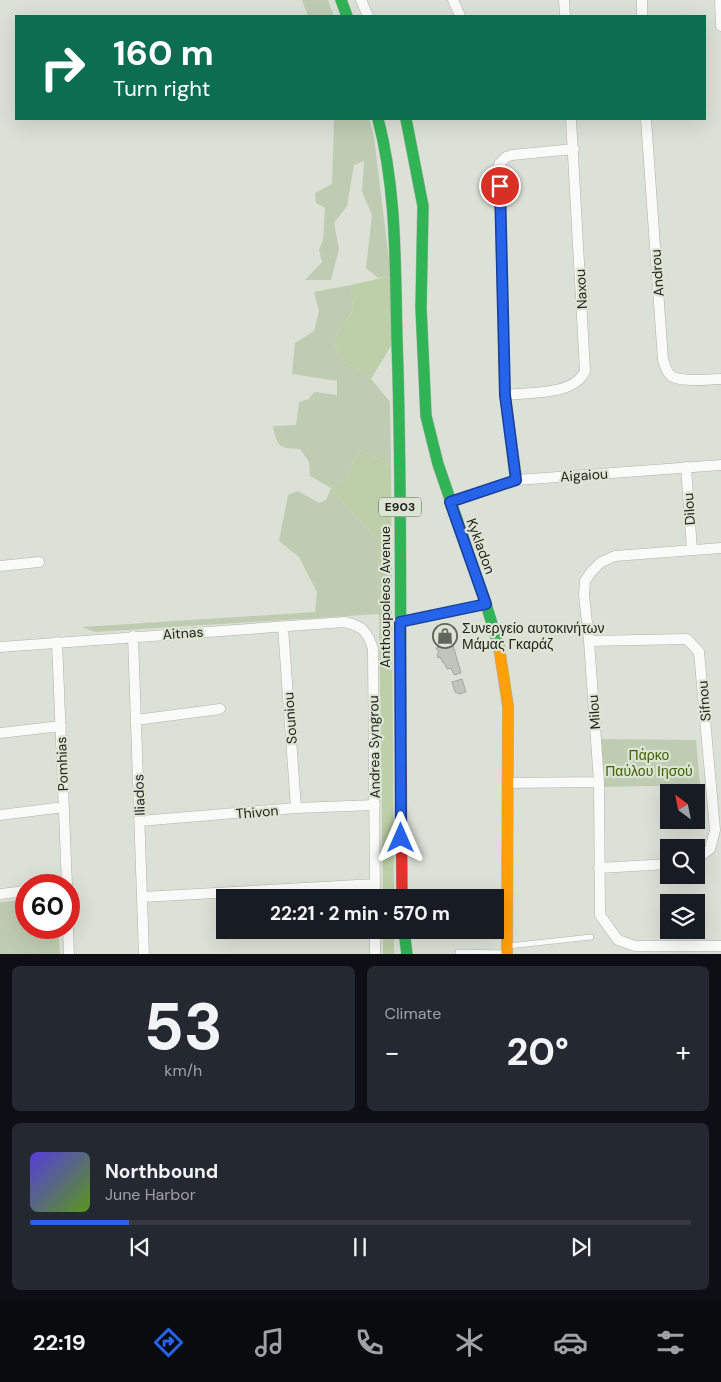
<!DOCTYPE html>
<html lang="en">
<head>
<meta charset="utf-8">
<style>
  :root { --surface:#171b24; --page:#242831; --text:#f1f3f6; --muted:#9ea1a6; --line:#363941; --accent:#2563eb }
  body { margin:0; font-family:"DM Sans",sans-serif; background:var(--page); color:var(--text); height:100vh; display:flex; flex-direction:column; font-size:19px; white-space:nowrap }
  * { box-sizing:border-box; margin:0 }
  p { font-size:16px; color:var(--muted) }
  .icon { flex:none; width:28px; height:28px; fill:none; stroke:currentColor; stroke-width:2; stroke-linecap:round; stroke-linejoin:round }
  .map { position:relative; height:954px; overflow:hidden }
  .drawer { display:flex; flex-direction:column; gap:12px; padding:12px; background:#0d0f14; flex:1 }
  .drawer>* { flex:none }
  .banner { position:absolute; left:15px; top:15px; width:691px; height:105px; border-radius:0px; box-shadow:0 5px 20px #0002; background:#0b6e4f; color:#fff; overflow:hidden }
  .needle { width:32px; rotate:328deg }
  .tools { position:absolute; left:660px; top:784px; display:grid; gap:10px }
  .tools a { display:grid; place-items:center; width:45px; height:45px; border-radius:0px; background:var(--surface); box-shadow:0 5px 20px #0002; font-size:25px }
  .speed { position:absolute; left:15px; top:874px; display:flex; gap:10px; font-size:25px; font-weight:700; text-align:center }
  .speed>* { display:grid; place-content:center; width:65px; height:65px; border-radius:50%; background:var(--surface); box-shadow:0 5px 20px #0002; line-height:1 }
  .speed .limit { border:8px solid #d22; background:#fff; color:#111 }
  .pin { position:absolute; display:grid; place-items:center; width:42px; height:42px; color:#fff; margin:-21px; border:2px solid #fff; border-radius:50%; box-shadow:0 1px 5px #0007 }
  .me { position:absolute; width:55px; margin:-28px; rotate:0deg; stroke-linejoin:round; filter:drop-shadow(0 0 4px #0008) }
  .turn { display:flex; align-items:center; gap:18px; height:105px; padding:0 15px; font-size:22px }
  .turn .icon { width:65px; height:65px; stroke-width:2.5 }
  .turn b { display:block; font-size:35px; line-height:42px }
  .big { font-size:38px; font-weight:700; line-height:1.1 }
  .drawer .card { flex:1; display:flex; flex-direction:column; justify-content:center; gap:8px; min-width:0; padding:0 18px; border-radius:8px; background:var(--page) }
  .drawer .dial { align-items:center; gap:0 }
  .dial b { font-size:65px; line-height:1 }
  .song { display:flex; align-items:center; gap:15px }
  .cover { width:60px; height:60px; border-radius:8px; background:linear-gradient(135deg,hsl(250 70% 55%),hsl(90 70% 35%)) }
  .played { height:5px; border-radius:2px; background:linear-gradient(90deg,var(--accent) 15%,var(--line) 15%) }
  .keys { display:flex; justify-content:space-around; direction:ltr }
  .heat { display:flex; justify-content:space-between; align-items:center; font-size:28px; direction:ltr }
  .drawer .tiles { flex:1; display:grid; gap:12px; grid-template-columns:1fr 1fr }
  .card:last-child { grid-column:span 2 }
  .trip { position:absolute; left:216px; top:889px; width:288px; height:50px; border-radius:0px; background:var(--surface); box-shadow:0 5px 20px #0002; font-weight:700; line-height:50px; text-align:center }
  .menu { display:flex; height:80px; justify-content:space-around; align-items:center; background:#090b0e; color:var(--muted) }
  .menu .icon { width:35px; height:35px }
  .menu .on { color:var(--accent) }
  .menu b { font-size:22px; color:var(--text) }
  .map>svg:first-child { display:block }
  .green { fill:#bfccb2 }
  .forest { fill:#bccfa8 }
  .building { fill:#c0c4bd; stroke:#a3a79f }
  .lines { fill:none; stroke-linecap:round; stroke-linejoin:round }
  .lane-casing { stroke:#aeb2aa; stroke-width:6 }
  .street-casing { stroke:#aeb2aa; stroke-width:11 }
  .fast-casing { stroke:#aeb2aa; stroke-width:12 }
  .slow-casing { stroke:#aeb2aa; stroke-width:12 }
  .jam-casing { stroke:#aeb2aa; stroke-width:12 }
  .lane { stroke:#fafaf9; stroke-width:5 }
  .street { stroke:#fafaf9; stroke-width:10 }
  .fast { stroke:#30b455; stroke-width:11 }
  .slow { stroke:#ff9f0a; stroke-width:11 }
  .jam { stroke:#e5322d; stroke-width:11 }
  .route-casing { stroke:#184099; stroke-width:12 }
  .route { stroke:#2563eb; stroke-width:9 }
  .labels { text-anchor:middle; stroke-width:4.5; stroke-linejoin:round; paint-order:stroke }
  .shield { fill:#dce5d3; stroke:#595e54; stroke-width:1 }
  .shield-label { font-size:12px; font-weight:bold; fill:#21241e }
  .street-label { font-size:14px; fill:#21241e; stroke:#dce5d3 }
  .poi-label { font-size:14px; fill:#21241e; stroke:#dce5d3; text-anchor:start }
  .park-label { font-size:14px; fill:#406302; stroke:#dce5d3 }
</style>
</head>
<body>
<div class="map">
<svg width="721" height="955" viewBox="0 0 721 955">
  <rect width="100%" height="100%" fill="#dce1d7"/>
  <!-- green -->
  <path class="green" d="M302 0H328L334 16H308Z
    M334 119H369L374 137 391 276 378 278 366 268 372 215 362 192 364 161 354 165 347 206 334 223 339 249 331 280H305L322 262 319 250 323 240 325 208 316 203 315 193 332 184Z
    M351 285 353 310 333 341 343 361 368 375 390 402 391 466 360 450 346 478 331 488 349 510 378 539 379 614 95 632 82 627 315 612 317 592 299 557 279 541 288 495 298 491 319 503 326 500 331 488 310 476 309 462 300 449C279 448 277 447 273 426L296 425 299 402 309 399 314 392 337 395V381L292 374 295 343 314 331 319 311 314 292Z
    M599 739 696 740 700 785 602 787Z
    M26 900V928H58L60 954H0V902Z"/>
  <!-- forest -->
  <path class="forest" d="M391 276V346L371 379 368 375 343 361 333 341 353 310 351 285Z
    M360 450 391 466 394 897H383L378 539 349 510 331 488 346 478Z
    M383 930H394V954H383Z"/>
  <!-- building -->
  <path class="building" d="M448 624 453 645 442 647 437 626Z
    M453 645 461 673 454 675 451 668 447 669 444 662 443 663 440 657 438 658 437 654 439 652 436 648Z
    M462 679 466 692 460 694 455 692 452 682Z"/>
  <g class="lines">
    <defs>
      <path id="lane" d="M403 621 485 604
        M507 946 591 937
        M458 952 506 953"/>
      <path id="street" d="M361 0 368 16
        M453 0 460 16
        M564 0 565 16
        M642 0V16
        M720 0 721 26
        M646 119 663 360C665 365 666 371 670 375 679 383 709 379 721 379
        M505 395C529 392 574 396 585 371L571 119
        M686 467 692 550
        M517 480 505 395 499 164 506 157 512 155 574 149
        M450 502 517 480 721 465
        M721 548 615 556 601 562 591 572 585 581 584 595 589 641 599 782 600 915 618 940 635 946H721
        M0 566 39 562
        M283 627 296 808
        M133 636 144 955
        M589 641 687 639 699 652 715 830 710 849 696 859
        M57 642 67 885
        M0 647 344 622C363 626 367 631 373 649L375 898
        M136 720 220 709
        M0 733 61 726
        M508 783 599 782
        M0 815 64 807
        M140 821 296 808 375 805
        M599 868 669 864
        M0 894 26 891
        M143 897 375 884
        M68 928 69 955
        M375 930V955"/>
      <path id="fast" d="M341 0 347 16
        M378 119C397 191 395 266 397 340 402 481 400 622 401 763
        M406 119 423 206 421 308 426 416 438 464 486 604 499 647
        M404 930 407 955"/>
      <path id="slow" d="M499 647 508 706 507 955"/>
      <path id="jam" d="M401 763 402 898"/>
    </defs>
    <!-- lane casing -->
    <use href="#lane" class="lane-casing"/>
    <!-- street casing -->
    <use href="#street" class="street-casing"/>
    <!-- fast casing -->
    <use href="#fast" class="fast-casing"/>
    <!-- slow casing -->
    <use href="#slow" class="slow-casing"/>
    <!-- jam casing -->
    <use href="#jam" class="jam-casing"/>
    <!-- lane -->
    <use href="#lane" class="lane"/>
    <!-- street -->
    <use href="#street" class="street"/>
    <!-- fast -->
    <use href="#fast" class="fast"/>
    <!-- slow -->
    <use href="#slow" class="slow"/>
    <!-- jam -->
    <use href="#jam" class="jam"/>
  </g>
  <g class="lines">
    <defs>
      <path id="route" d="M401 838 400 622 486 604 450 502 516 480 505 395 500 186"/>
    </defs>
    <!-- route casing -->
    <use href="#route" class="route-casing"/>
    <!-- route -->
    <use href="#route" class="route"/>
  </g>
  <!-- icons -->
  <defs>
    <symbol id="shop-ring" viewBox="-11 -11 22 22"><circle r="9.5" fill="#dce5d3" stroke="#62665f" stroke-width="1.5"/><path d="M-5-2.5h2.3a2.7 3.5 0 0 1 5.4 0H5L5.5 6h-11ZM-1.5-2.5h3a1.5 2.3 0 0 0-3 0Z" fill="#62665f"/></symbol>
  </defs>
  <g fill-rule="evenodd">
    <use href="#shop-ring" x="431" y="622" width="28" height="28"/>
  </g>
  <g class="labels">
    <!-- shield labels -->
    <rect class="shield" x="379" y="497.5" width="42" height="19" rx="4"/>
    <g class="shield-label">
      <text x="400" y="511">E903</text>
    </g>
    <!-- street labels -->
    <g class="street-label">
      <text transform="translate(657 273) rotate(-94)" y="5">Androu</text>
      <text transform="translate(581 289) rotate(-93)" y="5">Naxou</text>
      <text transform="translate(584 475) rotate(-4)" y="5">Aigaiou</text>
      <text transform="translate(689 509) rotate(-94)" y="5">Dilou</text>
      <text transform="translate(481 546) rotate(70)" y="5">Kykladon</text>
      <text transform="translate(385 597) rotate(-90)" y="5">Anthoupoleos Avenue</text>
      <text transform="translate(183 633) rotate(-4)" y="5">Aitnas</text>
      <text transform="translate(704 701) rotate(-95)" y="5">Sifnou</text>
      <text transform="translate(594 712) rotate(-94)" y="5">Milou</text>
      <text transform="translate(290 718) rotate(-94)" y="5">Souniou</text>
      <text transform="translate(374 747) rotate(-91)" y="5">Andrea Syngrou</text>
      <text transform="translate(62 764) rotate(-92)" y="5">Pomhias</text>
      <text transform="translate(139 795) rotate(-92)" y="5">Iliados</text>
      <text transform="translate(257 812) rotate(-5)" y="5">Thivon</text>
    </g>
    <!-- poi labels -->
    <g class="poi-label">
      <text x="462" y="633">Συνεργείο αυτοκινήτων<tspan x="462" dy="16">Μάμας Γκαράζ</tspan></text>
    </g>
    <!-- park labels -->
    <g class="park-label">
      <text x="649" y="760">Πἀρκο<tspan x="649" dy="16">Παὐλου Ιησού</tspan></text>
    </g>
  </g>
</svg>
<div class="tools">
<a><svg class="needle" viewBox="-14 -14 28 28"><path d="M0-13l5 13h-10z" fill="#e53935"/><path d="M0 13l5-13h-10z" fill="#9ea1a6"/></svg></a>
<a><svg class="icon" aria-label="search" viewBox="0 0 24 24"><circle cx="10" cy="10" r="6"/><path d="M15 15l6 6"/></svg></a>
<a><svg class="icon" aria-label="layers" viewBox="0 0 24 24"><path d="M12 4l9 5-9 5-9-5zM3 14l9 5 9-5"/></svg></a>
</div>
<div class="speed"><div class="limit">60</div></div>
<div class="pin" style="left:500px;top:186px;background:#d93025"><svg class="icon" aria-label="arrive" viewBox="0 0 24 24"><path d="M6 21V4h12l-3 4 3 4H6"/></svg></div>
<svg class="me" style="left:401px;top:838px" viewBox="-20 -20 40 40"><path d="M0-17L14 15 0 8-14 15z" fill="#2563eb" stroke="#fff" stroke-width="4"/></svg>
<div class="trip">22:21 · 2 min · 570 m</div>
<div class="banner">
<div class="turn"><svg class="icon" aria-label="right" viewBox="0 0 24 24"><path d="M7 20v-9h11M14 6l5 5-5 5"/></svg><div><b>160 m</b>Turn right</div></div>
</div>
</div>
<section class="drawer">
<div class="tiles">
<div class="card dial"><b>53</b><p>km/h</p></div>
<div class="card"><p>Climate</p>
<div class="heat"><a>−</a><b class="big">20°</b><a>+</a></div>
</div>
<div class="card">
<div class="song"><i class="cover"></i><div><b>Northbound</b><p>June Harbor</p></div></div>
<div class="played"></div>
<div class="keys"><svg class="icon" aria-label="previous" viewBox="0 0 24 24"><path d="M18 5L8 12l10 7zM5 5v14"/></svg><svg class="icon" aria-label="pause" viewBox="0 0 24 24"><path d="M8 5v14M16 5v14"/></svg><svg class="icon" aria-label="next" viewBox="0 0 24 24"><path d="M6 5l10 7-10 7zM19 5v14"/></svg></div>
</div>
</div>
</section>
<nav class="menu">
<b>22:19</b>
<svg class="icon on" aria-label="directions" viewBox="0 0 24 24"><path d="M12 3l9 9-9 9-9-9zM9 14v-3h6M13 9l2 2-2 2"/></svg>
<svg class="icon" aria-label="music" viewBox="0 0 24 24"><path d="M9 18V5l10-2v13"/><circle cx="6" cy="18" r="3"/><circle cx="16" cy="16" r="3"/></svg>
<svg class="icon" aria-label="phone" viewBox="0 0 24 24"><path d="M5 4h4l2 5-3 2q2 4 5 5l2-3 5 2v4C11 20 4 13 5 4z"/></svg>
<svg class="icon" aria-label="climate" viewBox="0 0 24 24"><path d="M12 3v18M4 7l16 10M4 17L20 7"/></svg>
<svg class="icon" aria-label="car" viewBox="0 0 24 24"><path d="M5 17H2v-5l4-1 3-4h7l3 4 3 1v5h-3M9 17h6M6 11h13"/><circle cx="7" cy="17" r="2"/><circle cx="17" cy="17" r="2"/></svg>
<svg class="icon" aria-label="filters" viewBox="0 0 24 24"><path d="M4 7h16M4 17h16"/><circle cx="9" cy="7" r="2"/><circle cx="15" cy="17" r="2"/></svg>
</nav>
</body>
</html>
